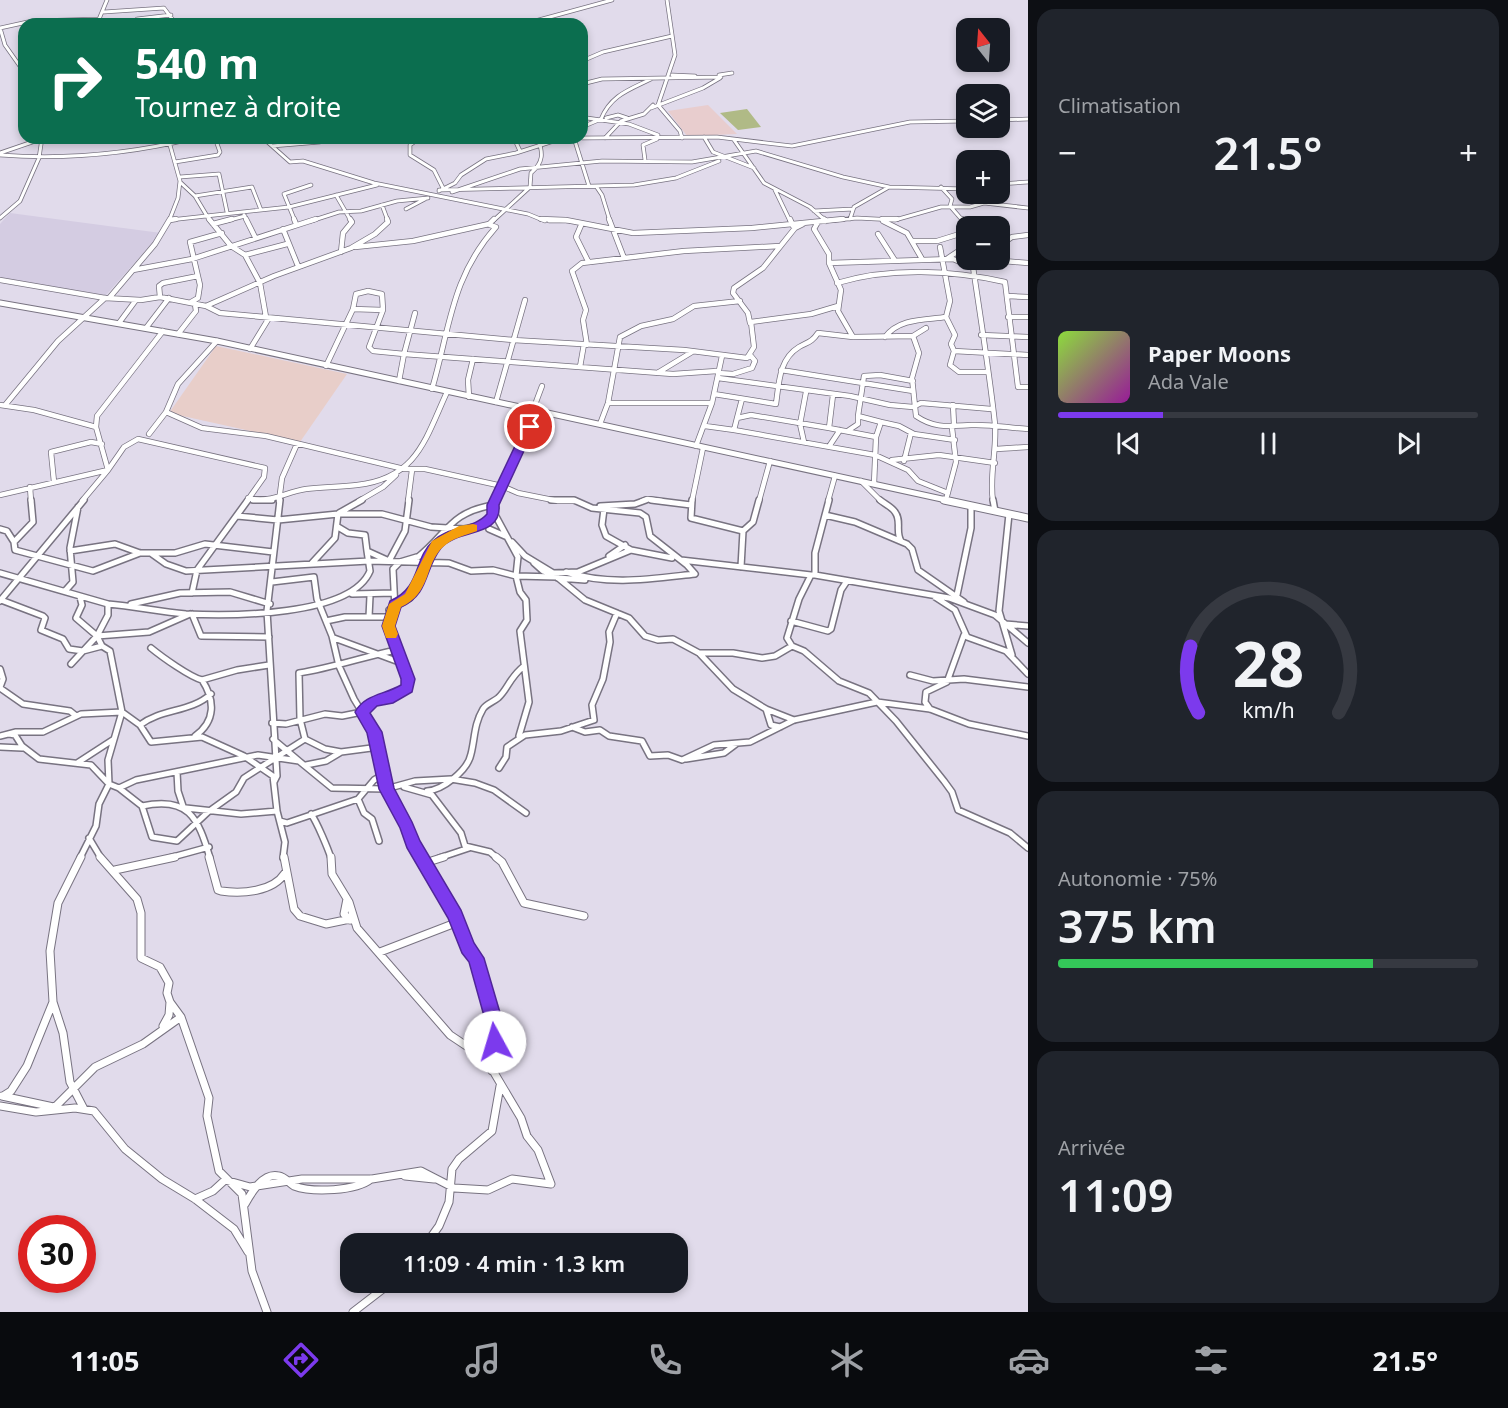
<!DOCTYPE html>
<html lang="fr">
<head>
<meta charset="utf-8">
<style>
  :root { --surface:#171b24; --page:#20242c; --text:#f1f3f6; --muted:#9ea1a6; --line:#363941; --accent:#7c3aed }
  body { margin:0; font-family:"Noto Sans",sans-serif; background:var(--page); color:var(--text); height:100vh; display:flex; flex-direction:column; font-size:22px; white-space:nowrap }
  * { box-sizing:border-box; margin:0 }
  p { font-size:20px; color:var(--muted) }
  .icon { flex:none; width:33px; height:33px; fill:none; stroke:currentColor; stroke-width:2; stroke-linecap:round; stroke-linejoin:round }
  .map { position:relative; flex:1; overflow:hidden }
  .drawer { display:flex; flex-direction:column; gap:9px; padding:9px; background:#0d0f14; width:480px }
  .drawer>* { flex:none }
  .banner { position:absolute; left:18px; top:18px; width:570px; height:126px; border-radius:18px; box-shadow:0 3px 9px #0003; background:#0b6e4f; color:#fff; overflow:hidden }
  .needle { width:39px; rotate:343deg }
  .tools { position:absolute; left:956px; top:18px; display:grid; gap:12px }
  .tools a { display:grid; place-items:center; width:54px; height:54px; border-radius:12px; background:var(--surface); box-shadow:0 3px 9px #0003; font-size:30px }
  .speed { position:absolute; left:18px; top:1215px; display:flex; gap:12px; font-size:30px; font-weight:700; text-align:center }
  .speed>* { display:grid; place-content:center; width:78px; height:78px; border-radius:50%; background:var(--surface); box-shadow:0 3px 9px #0003; line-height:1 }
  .speed .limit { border:9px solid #d22; background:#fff; color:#111 }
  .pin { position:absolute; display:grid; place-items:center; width:51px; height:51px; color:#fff; margin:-26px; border:3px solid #fff; border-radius:50%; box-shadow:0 2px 6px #0007 }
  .me { position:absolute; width:66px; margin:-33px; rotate:354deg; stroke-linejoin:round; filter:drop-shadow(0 0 4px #0008) }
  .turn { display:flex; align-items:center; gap:21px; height:126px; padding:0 18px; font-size:27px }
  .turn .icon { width:78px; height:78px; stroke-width:2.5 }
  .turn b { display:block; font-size:42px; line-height:51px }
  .big { font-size:45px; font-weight:600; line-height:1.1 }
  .drawer .card { flex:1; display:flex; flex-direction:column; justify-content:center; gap:9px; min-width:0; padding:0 21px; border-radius:18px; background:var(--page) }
  .drawer .dial { align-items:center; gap:0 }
  .dial svg { height:156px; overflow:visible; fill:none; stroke:var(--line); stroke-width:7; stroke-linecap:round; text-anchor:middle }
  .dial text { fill:var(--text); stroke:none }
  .song { display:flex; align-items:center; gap:18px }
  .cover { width:72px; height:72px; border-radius:9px; background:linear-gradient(135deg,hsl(90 70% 55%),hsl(300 70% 35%)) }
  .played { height:6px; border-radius:3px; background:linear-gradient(90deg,var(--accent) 25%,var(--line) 25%) }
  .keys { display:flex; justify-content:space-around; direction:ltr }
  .heat { display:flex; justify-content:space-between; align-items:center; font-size:33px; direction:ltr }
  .charge { height:9px; border-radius:4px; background:linear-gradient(90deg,#34c759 75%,var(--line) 0) }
  .trip { position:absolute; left:340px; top:1233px; width:348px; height:60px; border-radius:18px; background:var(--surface); box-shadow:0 3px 9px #0003; font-weight:600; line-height:60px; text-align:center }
  .tabs { display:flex; height:96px; justify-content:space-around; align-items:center; background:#090b0e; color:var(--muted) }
  .tabs .icon { width:42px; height:42px }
  .tabs .current { color:var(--accent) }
  .tabs b { font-size:27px; color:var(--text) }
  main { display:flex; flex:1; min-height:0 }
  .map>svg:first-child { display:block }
  .built { fill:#d4cce2 }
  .industrial { fill:#e8cec9 }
  .education { fill:#e8cdce }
  .green { fill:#b0ba86 }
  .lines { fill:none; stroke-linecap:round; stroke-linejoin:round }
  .minor-far3-casing { stroke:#787381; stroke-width:4.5 }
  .minor-far2-casing { stroke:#787381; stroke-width:6 }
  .minor-far1-casing { stroke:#787381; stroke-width:8 }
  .minor-casing { stroke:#787381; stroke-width:9 }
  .major-far1-casing { stroke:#787381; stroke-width:7 }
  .major-casing { stroke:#787381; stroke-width:9 }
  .minor-far3 { stroke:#fff; stroke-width:3 }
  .minor-far2 { stroke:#fff; stroke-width:4.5 }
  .minor-far1 { stroke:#fff; stroke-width:5 }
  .minor { stroke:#fff; stroke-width:7 }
  .major-far1 { stroke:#fff; stroke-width:5 }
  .major { stroke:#fff; stroke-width:7 }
  .route { fill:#7c3aed; stroke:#51269a; stroke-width:1.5 }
  .slow { fill:#f59e0b }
</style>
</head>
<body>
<main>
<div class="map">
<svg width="1028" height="1312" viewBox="0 0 1028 1312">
  <rect width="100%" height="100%" fill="#e1dbeb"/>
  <!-- built -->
  <path class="built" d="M10 213 161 233 106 295 0 279V224Z"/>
  <!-- industrial -->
  <path class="industrial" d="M216 346 347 374 300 442 169 413Z"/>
  <!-- education -->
  <path class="education" d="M708 105 737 134 687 136 668 111Z"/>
  <!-- green -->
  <path class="green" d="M747 109 761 127 738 130 720 113Z"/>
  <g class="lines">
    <defs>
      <path id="minor-far3" d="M667 0 675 55 658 105 680 131 682 138
        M104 12 164 8 176 24
        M97 24 107 0
        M139 24 137 19 171 15
        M524 24 612 0
        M0 28 32 21 99 19
        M0 28 5 45 24 72
        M582 61 603 52 672 36
        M672 75 695 76
        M719 75 732 73
        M582 84 602 79 721 77
        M971 94H983
        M651 108 703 88 720 78
        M587 118 629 124 658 135
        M606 118 618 115 627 118
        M999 120 1028 119
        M582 127 601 119C611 95 629 90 651 79
        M704 137 713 152 754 168
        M168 138 180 181 178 198 169 221
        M263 138 290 162 303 161 374 183 528 214 545 221
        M420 138 410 145V155L434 170 443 188
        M514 138 520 151
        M574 138 589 186
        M582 138 717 137 792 146 910 122 966 121
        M605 138 621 121 644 114 653 105
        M734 140 764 183 810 207 826 221
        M272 146 320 142
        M0 153 44 138
        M0 155C67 160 130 154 195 138
        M645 160 643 145 657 139
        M175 162 218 155 220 152 215 138
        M180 177 219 174 227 212
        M180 182 195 196 210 221
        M999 184 1028 182
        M596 186 602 195 610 221
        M941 187 952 199 950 206 963 221
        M439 190 634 185 676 178 719 161
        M775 190 790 221
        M439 191 455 183 461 175 486 159 516 153 563 138
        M452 192 520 169 602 161 692 162 756 151 843 177 889 187
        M336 195 351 221
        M195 196 252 187 261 210
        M382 205 388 221
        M406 209 425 199
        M814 211 853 209
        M244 215 247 221
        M0 218 20 201 39 158 42 138
        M850 219 854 207 889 187 966 189
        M170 220 289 207 377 185
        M226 221 245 216
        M295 221 284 194 311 185
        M311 221 339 212 361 211 397 201 428 198
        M493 221 530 187 531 173C544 162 543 153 538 138
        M549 221H570
        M827 221 857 218 895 220 941 207H970L984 203 1028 208"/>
      <path id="minor-far2" d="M209 219 231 246 245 255 260 283 266 317
        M246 219 255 237
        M294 219 296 224
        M541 219 566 220 633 233 752 228 843 219
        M609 219 624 258
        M790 219 793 226
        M824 219 826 221
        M882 219H897
        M962 219 966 231
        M170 220 176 219
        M883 221 907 233 922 259
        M818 222 814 229 829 254V263L841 290 838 311 853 337 913 336 926 328
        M582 223 576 237 588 261
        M213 224 232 219
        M283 229 298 266
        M878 234 894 259
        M913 241H937L966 232
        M999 246 1012 237 1028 235
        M355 247 413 241 489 224 494 219
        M940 247 950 301 946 317 955 335 951 344 954 351 950 365 959 372H986
        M341 252 343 233 352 222 350 219
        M245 255 287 244
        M948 258 966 246
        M972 260C980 315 989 369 995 424 997 450 989 476 993 501
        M992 260 1028 263
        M829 263 953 259 974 268
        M133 270 192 259 316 219
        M0 280 105 298 141 300 160 297 206 306 274 276 351 248 375 234 388 222 387 219
        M837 283C890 267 952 270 1005 282L1018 387H1028
        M1008 296 1028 297
        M110 297 155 244 170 219
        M160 297 159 286 163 283 198 276
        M191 302 198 298 200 285 190 242 222 233
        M206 306 220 313 513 340 684 350 747 358 754 347 751 322 811 314 838 306
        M353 309 383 310
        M1008 317H1028
        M119 323 136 300
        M750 323 748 313 733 293 734 288 763 268 795 228 803 224
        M146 328 169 298
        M178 334 196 311 195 304
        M981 335 1028 337
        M913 336 919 353 912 378 916 416C935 429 949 426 971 425 990 424 1009 428 1028 429
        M885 337C899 318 925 320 946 317
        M587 345 583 320 586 310 572 271 582 263 684 251 780 246
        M250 349 269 318
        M954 351 1028 355
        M326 366 353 309 356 294 368 291 382 294 383 310 369 347 373 351 404 354 415 313
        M580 367 584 344
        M781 370 913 391
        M659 372 692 352
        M718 373 733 374 752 368 755 361 751 356
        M718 378 850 396 890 405 913 407 921 403 991 409
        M399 381 404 354 673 374 717 371
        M432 389C450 328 451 277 496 227L490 225
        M714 394 776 404C779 383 779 359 799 347 808 342 812 342 818 333L853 337
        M469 397 468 380 473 359
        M496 402 525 300
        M608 403H712
        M6 404 58 341 105 298
        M0 405 34 410 96 427
        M953 405 954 425
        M533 410 542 386
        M166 412 178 384 217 341
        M737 418 742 399
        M881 422 858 416 864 376 880 375 913 381
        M600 424 608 403 620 337 641 326 673 319 694 306 740 301
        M705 426 734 430 737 418 751 415 829 428 833 395
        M829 428 876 437
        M734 430 875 455 908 470 918 481 948 493
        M849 430 858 424V416
        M149 434 166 412 202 428 266 436 404 469H425L502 486 518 493 558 501H576
        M804 442 800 424 806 392
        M830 445 840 430
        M696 446 712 403 722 356
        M996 449 1028 447
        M892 460 939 455 995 463
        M904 461 911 433
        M861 481 881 501
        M54 482 51 452 91 442 102 444
        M874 484 876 437 881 422 899 426 914 434 955 440
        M30 487 31 501
        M0 495 108 470 124 447 138 439 265 468 264 477 247 501
        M947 496 956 462 952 428
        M248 498C270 504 285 492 306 489 323 487 340 487 357 485 417 478 425 440 447 392
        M82 501 108 470 96 427 97 416 163 331
        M279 501 282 478 297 444
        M359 501 383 487 396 475
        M408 501 412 470
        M496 501 537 410
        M642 501 647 499 662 501
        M692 501 703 448
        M759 501 770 461
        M828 501 835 476"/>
      <path id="minor-far1" d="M31 500 33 522 14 542 15 550 93 571 140 553
        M253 500H272
        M497 500 493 511 518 557 516 576 520 592 526 600 527 620 520 631 529 702 519 736
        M551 500H574L592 508 640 513 646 517 650 536 687 565 695 574C650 579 609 586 566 572
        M651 500 691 505
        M692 500 691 518 743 531 741 567
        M829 500 815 553V575H811L799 599 787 638 792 646 804 651 839 681 869 693 896 721 944 781 952 792 958 810 1010 833 1028 848
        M880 500C885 504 892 507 895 512 902 521 895 531 901 541
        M993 500 995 511
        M600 506 635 504 646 500
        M604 509 602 525 606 536 631 550
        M339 513 362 500
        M1009 514 999 611 1012 655
        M825 515 855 522 907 544 912 549 918 570 964 602
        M237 516 278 520 338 514H382L431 527 464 529
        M338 527 348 533 365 535 367 551 389 561 405 531 409 500
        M0 529 7 531 14 542
        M489 529 505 536
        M743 531 753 522 759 500
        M512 542 525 556 553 573 578 572 631 550 672 558
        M70 551 115 544 140 553H175L205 544 273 552
        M152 554 166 564 186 571 369 561 449 563 471 571 493 570 516 576 557 577 585 600 629 618 645 636 658 640 673 639 699 653H733L762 658 775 656 792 646
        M609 556 625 545
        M418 557C449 532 449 513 493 505
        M681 560 811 575
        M312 563 335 538 338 514
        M534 563 543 571 551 573
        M0 573 108 604V615L97 636 102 646 110 651 122 712 140 725C162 708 190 713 211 694
        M815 575 949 598 995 615 1028 643
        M558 578 585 580
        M272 582 314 577 317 599 332 636 339 666 354 699 374 732 386 789 421 858
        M65 591 73 582 70 548 78 507
        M192 593 197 570 248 500
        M352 594 394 593
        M957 595 971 528V506
        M80 597 82 605 76 618 97 636 149 632 190 614
        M935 597 955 610 967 637 1006 651 1028 674
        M1 600 43 616 45 618 41 630 63 639 69 649 83 651 102 646
        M0 601 84 500
        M108 604C134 606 160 612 186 614 229 616 351 617 370 571L367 551
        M131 604 180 593 230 592 270 604
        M192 614 201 636 269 637
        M369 617 370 596
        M326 621 345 617H391L389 610 410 598 437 544 464 529 484 525 494 515
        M791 621 828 631 831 629 841 590 847 581
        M1005 624 1028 626
        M334 638 399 662
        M151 648C162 657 190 677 202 680 215 700 216 721 195 736
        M699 653 733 689 766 709 771 725 780 727
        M71 664 97 636
        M0 669 3 679 0 687
        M910 675 933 681 964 679 1028 687
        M202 680 237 670 269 665
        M0 688 23 704 70 711 75 715
        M766 709 794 720
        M930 709 925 702 926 692 947 682 964 635
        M594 720 592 705 603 679 610 642 609 632 617 613
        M272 723 286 724 325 714 342 716 362 712 373 701 389 699 407 688 408 679 388 626 395 609 393 569 400 562 420 556
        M140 725 151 742 202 737 244 756 273 776 277 811
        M572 727 585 732 600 730 609 736 642 741 650 756 668 755 682 760 714 745 750 742 794 720 877 702 930 709 969 724 1028 736
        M9 734 15 735 22 746 39 759 91 765 109 784 119 788 142 806 152 837 177 841 208 812 236 792 244 778 305 739
        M0 736 16 732H43L81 714 122 712
        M273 739 299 761
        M0 747 22 748
        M341 752 325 749 305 739 300 719 299 673C332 668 363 657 396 650
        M686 759 724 753 736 744
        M77 763 114 739
        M306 765 326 761 341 752 379 747
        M499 768 506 757 507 747 525 735 561 731 594 720
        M177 772 178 791 183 806
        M274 782 277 776 267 611 280 500
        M404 787 432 795 461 833 465 846 490 852 497 858
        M119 788 136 780 258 755 299 761 332 788 386 789 415 781 451 779 475 783 494 790 526 813
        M427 791C443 790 468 770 471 754 475 738 474 724 483 709 486 704 493 702 498 698 508 689 509 678 524 666
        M358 799 364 813 372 819 379 841
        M142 806C188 796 198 817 210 858
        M186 808 241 814 277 811 285 842 283 858
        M311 814C317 822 328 849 331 858
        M280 821 287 823 358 799 374 780 384 774
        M89 838 101 858
        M80 858 96 826 99 804 109 784 108 760 122 712
        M169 858 209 847
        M439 858 469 848"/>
      <path id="minor" d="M100 857 137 899 141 913V958L160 967 169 983 167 993 170 1002 181 1017 209 1098 207 1116 219 1171 242 1194 252 1271 267 1312
        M209 857 218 890 221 891C242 894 273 892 285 873
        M284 857 294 909 300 916 326 924 350 919
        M420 857C452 910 512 1008 492 1071
        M496 857 502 862 524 903 584 916
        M425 863 444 857
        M115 870 175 857
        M347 899 344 914 350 920
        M380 952 458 922
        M53 1002 63 1033 70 1082 84 1109
        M163 1026 169 1015 170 1002
        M2 1096 58 1108
        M3 1096 11 1091 27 1066 53 1002 50 951 58 903 81 857
        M0 1106 36 1112 75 1108 94 1111 125 1149 162 1179 195 1199 234 1229 248 1252
        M55 1107 95 1067 143 1044 181 1017
        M405 1176 434 1179
        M195 1199 213 1191 225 1180 250 1187 302 1179H372L421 1171 454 1188 488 1190 512 1179 551 1184 538 1150 527 1136 521 1118 486 1059 450 1035 357 928 349 902 332 874 331 857
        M245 1204C251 1193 263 1172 279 1176 285 1177 289 1183 294 1186 313 1193 356 1191 371 1179
        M426 1244 439 1226 449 1202 452 1169 459 1159 492 1131 500 1086
        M353 1312 392 1282"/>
      <path id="major-far1" d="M0 303 217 341 951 501"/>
      <path id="major" d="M944 500 1028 518"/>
    </defs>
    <!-- minor-far3 casing -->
    <use href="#minor-far3" class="minor-far3-casing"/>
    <!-- minor-far2 casing -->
    <use href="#minor-far2" class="minor-far2-casing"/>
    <!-- minor-far1 casing -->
    <use href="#minor-far1" class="minor-far1-casing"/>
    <!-- minor casing -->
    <use href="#minor" class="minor-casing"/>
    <!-- major-far1 casing -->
    <use href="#major-far1" class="major-far1-casing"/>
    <!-- major casing -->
    <use href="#major" class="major-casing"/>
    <!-- minor-far3 -->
    <use href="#minor-far3" class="minor-far3"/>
    <!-- minor-far2 -->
    <use href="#minor-far2" class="minor-far2"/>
    <!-- minor-far1 -->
    <use href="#minor-far1" class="minor-far1"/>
    <!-- minor -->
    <use href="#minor" class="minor"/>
    <!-- major-far1 -->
    <use href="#major-far1" class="major-far1"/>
    <!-- major -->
    <use href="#major" class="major"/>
  </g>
  <!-- route -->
  <path class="route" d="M530 423 535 427 499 505C502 538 458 528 441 548 424 569 430 594 401 607L395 626 415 679 412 692 393 703 377 706 370 713 382 732 394 788 412 822 420 841 461 910 474 943 484 958 501 1016 503 1042 501 1048 495 1051 488 1048 484 1016 469 962 462 953 448 918 407 848 400 828 379 789 367 733 355 712C365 694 384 695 401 685V679L382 626 390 601C422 587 413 559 433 541 449 526 474 529 487 514V505L524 427Z"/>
  <!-- slow -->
  <path class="slow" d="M473 524 477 525V531C466 535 452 538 443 547 424 564 432 593 401 607L395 626 398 634 396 638H386L382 626 389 604 405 594 432 541 459 526Z"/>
</svg>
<div class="tools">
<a><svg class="needle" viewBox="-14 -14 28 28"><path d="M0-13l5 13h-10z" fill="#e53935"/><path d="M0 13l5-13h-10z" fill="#9ea1a6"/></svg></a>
<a><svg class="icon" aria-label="layers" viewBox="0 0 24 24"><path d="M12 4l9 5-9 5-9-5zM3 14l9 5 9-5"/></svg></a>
<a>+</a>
<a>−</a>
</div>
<div class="speed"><div class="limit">30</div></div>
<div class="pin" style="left:530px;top:427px;background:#d93025"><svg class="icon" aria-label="arrive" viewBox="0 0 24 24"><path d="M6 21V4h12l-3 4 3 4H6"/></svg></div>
<svg class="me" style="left:495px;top:1042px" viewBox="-20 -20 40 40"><circle r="19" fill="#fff"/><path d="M0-13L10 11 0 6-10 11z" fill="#7c3aed"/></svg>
<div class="trip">11:09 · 4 min · 1.3 km</div>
<div class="banner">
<div class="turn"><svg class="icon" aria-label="right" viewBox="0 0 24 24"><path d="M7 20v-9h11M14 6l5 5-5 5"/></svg><div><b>540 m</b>Tournez à droite</div></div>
</div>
</div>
<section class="drawer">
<div class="card"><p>Climatisation</p>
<div class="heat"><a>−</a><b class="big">21.5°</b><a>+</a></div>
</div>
<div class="card">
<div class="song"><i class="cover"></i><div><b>Paper Moons</b><p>Ada Vale</p></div></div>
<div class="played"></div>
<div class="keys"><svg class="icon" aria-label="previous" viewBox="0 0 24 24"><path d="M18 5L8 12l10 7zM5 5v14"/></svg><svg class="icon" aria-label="pause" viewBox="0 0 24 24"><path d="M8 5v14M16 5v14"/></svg><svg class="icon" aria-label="next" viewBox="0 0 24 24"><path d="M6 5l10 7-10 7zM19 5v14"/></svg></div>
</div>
<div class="card dial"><svg viewBox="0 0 100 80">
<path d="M14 69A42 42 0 1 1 86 69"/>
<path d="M14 69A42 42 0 0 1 10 35" stroke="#7c3aed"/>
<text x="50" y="56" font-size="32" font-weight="700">28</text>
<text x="50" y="72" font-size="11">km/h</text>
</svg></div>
<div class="card"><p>Autonomie · 75%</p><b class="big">375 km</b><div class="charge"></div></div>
<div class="card"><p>Arrivée</p><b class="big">11:09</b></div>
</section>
</main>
<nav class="tabs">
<b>11:05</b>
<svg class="icon current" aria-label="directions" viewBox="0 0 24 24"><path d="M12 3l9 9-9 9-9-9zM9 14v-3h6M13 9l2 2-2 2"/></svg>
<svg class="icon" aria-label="music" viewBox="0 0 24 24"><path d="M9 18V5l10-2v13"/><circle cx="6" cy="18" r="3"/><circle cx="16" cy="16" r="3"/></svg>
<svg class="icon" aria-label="phone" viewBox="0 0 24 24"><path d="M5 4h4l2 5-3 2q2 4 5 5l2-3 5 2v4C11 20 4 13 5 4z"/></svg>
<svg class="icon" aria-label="climate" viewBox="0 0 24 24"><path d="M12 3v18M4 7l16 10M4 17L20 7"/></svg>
<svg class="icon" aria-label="car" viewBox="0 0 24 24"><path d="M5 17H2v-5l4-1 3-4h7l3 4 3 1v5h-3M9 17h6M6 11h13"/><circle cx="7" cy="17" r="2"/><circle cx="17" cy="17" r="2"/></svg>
<svg class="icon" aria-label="filters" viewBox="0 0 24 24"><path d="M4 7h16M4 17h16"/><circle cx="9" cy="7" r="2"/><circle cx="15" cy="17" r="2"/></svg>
<b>21.5°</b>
</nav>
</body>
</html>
